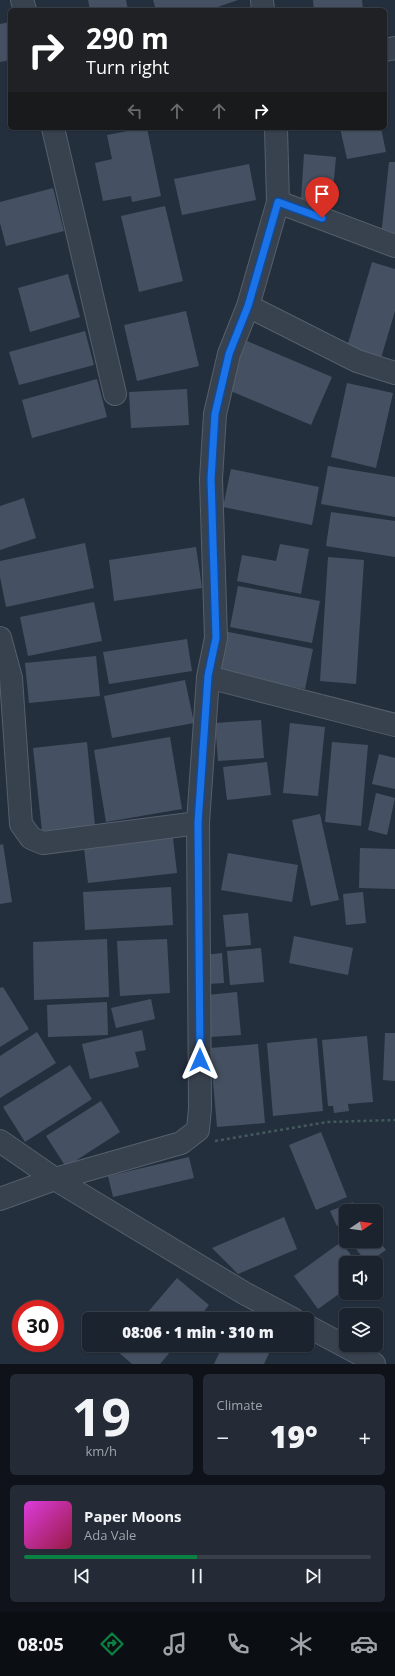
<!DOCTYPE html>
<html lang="en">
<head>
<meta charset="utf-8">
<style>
  :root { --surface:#1b232e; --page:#242b36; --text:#f1f3f6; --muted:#a0a4aa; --line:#39404a; --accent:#0b8043 }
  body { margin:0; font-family:"Open Sans",sans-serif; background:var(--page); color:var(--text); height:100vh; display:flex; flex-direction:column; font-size:15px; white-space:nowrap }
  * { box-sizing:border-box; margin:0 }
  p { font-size:13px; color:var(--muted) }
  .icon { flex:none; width:22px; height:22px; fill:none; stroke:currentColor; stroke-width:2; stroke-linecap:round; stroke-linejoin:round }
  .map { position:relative; height:1364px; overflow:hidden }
  .drawer { display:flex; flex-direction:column; gap:10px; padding:10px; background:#0f1319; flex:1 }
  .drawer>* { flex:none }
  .hud { position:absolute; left:8px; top:8px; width:379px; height:122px; border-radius:6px; box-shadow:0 1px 3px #0004,0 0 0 1px var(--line); background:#202124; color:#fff; overflow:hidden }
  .needle { width:26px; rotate:77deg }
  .controls { position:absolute; left:339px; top:1204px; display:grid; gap:8px }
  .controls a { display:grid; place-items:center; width:44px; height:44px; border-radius:6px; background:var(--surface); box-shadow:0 1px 3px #0004,0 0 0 1px var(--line); font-size:20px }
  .speed { position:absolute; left:12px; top:1300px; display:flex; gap:8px; font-size:20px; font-weight:700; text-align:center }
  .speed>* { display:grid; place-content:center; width:52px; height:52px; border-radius:50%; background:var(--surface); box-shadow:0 1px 3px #0004,0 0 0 1px var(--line); line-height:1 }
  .speed .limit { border:6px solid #d22; background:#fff; color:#111 }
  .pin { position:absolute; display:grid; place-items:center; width:34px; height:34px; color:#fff; margin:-41px -17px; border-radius:50% 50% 50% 0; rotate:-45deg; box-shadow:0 0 4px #0007 }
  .pin .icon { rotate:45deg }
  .me { position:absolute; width:44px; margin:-22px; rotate:0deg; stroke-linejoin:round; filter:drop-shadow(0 0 3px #0008) }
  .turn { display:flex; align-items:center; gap:14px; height:84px; padding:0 12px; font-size:18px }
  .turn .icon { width:52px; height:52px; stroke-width:2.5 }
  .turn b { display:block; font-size:28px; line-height:34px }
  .lanes { display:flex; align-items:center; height:38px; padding:0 12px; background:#0003; justify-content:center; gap:20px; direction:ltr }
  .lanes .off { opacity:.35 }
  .big { font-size:30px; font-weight:800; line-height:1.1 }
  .drawer .tile { flex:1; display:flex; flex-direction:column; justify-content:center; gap:6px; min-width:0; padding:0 14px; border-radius:6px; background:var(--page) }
  .drawer .dial { align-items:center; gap:0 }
  .dial b { font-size:52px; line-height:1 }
  .song { display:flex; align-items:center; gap:12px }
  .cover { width:48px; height:48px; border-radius:6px; background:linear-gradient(135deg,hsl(300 70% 55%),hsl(340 70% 35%)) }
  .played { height:4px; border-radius:2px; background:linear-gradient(90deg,var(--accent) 50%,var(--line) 50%) }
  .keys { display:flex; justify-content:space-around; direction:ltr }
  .heat { display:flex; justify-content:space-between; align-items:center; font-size:22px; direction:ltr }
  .drawer .tiles { flex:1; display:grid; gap:10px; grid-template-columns:1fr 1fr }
  .tile:last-child { grid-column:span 2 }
  .trip { position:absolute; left:82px; top:1312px; width:232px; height:40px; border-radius:6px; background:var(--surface); box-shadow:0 1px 3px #0004,0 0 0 1px var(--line); font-weight:800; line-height:40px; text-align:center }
  .dock { display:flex; height:64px; justify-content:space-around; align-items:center; background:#0b0e12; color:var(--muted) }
  .dock .icon { width:28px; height:28px }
  .dock .selected { color:var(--accent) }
  .dock b { font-size:18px; color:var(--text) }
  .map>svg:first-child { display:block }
  .building { fill:#455162 }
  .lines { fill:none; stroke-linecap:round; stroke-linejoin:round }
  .minor-casing { stroke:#565f6c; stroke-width:24 }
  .path { stroke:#44595c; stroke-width:2.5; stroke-dasharray:3 3; stroke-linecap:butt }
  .minor { stroke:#38414e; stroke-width:22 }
  .route-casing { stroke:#114b97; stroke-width:10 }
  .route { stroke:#1a73e8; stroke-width:7 }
</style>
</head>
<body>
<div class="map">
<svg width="395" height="1364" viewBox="0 0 395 1364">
  <rect width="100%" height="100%" fill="#242f3e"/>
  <!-- building -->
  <path class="building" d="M88 0H126L128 10H90Z
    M153 0H238L209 10H156Z
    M313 0H362L363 10H314Z
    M10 22V60L0 62V24Z
    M143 128H147L161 196 132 202 131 196 103 201 95 163 112 159 107 135Z
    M340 128H381L386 152 347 159Z
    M304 154 336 157 332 201 301 199Z
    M389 162H395V237L381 236Z
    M249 164 256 200 182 215 174 179Z
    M53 188 64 231 6 246 0 223V202Z
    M165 206 183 281 139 292 121 216Z
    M372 262 395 269V311L381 358 347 347Z
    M68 274 80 317 30 332 18 288Z
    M186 311 199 366 137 381 124 325Z
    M85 331 94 365 19 385 9 352Z
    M247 341 332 377 311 425 226 389Z
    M97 379 107 417 32 438 22 400Z
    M347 383 393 393 376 468 331 457Z
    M187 389 189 425 131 428 129 392Z
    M328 466 395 477V517L321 504Z
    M231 469 319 487 312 525 223 507Z
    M24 498 36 538 0 550V506Z
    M331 512 395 521V557L326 546Z
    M85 543 94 588 6 607 0 577V561Z
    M280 544 309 549 301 594 237 581 242 555 276 561Z
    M196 547 202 588 114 601 109 560Z
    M328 557 364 560 356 684 320 681Z
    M238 586 320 601 312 643 230 627Z
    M94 602 102 641 28 656 20 617Z
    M224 631 313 649 305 689 216 671Z
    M187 639 192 671 109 684 103 652Z
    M96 656 100 696 29 703 25 663Z
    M185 680 194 723 112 738 104 696Z
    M261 720 264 758 218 761 215 723Z
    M290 723 325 727 318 796 283 793Z
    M170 737 182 809 106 822 94 750Z
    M87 742 95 826 42 831 33 748Z
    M332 742 368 745 361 826 325 822Z
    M379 754 395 758V789L372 784Z
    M267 762 271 795 227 800 223 767Z
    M376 793 395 798 387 835 368 830Z
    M320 814 339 900 311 906 292 820Z
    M173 838 177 873 88 883 84 848Z
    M3 844 12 902 0 904V845Z
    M360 848 395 849V889L359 888Z
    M228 853 298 865 292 902 221 890Z
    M171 887 173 925 85 930 83 892Z
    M363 892 366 923 346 925 343 894Z
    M248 913 251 945 226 947 223 915Z
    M294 936 353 948 348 975 289 963Z
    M107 939 109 997 34 1000 33 942Z
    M167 939 170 993 120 996 117 941Z
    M261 948 264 982 230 985 227 951Z
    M222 953 224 983 207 984 204 955Z
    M3 987 29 1029 0 1047V988Z
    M237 992 241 1035 210 1037 207 995Z
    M151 999 155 1019 116 1028 111 1008Z
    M107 1002 108 1035 48 1037 47 1005Z
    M142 1030 146 1050 135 1052 139 1067 90 1079 82 1044Z
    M37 1032 56 1063 0 1098V1056Z
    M385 1033H395V1081L383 1080Z
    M367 1036 373 1102 348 1104 349 1111 334 1113 333 1106H328L322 1040Z
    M317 1038 323 1111 273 1116 267 1043Z
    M258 1044 265 1123 217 1127 210 1048Z
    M70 1065 92 1099 25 1142 3 1107Z
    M101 1101 120 1132 66 1167 46 1136Z
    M321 1132 347 1197 316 1210 289 1145Z
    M189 1157 194 1178 113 1197 108 1176Z
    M353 1202 356 1211H346V1223L337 1226 330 1211Z
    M284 1217 297 1249 238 1274 212 1248Z
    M376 1237 386 1250 367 1263 350 1241H376Z
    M341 1242 357 1263H346V1289L318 1309 294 1276Z
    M177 1278 209 1305 198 1319H142Z
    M239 1311 256 1319H235Z
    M120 1345H176L160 1364H132L116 1350Z
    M223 1345H273L264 1364H214Z"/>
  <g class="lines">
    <defs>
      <path id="minor" d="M22 0 25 10
        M262 0 263 10
        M385 50 395 48
        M53 128 115 394
        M278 202 395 246
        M248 306 357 361 395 373
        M0 638 11 678 21 824 31 838 43 843 198 823
        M208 677 395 725
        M0 1141 55 1179 244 1293 293 1319
        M0 1199 55 1179 181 1143 198 1130 200 1108 198 823 208 677 216 638 211 479 215 414 229 354 248 306 278 202 276 128
        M307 1326 360 1354 374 1364"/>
    </defs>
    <!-- minor casing -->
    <use href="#minor" class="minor-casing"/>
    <!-- path -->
    <path class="path" d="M215 1141 328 1122 395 1120"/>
    <!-- minor -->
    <use href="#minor" class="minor"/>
  </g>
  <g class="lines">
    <defs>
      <path id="route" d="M200 1060 198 823 208 676 216 638 211 479 215 414 229 354 248 306 278 202 322 218"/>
    </defs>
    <!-- route casing -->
    <use href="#route" class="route-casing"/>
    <!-- route -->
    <use href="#route" class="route"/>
  </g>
</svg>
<div class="controls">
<a><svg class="needle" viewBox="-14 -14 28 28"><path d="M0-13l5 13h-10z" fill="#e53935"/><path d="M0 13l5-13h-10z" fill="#a0a4aa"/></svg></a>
<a><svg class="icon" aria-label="sound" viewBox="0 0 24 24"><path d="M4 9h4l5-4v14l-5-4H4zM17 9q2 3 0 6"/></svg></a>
<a><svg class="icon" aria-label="layers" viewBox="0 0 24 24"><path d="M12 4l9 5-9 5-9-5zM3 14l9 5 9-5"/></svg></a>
</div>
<div class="speed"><div class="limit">30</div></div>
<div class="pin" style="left:322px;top:218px;background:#d93025"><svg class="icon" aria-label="arrive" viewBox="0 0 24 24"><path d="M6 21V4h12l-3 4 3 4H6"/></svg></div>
<svg class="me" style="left:200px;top:1060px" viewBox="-20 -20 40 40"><path d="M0-17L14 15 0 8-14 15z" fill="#1a73e8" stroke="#fff" stroke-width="4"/></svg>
<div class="trip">08:06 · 1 min · 310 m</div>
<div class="hud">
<div class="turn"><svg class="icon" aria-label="right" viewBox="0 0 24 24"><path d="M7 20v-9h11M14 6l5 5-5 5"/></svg><div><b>290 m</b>Turn right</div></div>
<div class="lanes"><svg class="icon off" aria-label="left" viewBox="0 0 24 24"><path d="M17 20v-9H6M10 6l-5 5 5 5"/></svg><svg class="icon off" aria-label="ahead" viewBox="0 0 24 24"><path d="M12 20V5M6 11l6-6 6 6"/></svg><svg class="icon off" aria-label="ahead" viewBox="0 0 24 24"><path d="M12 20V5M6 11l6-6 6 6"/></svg><svg class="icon" aria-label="right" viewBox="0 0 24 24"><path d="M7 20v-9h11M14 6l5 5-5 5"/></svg></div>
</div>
</div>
<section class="drawer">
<div class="tiles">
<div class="tile dial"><b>19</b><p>km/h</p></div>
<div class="tile"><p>Climate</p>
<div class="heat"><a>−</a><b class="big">19°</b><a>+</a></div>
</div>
<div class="tile">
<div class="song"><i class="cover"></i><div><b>Paper Moons</b><p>Ada Vale</p></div></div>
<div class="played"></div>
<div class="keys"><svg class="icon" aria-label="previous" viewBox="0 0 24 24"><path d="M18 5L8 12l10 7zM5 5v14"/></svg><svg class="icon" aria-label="pause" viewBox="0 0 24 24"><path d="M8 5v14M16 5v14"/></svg><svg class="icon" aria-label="next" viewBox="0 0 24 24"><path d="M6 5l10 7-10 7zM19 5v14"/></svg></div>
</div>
</div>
</section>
<nav class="dock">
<b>08:05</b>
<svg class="icon selected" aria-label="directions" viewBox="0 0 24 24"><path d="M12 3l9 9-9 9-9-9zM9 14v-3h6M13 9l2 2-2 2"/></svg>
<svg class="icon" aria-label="music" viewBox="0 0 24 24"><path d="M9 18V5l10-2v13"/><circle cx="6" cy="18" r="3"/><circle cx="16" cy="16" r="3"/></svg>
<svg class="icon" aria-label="phone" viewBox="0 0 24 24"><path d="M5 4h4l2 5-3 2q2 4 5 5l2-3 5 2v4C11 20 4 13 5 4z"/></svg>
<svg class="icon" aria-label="climate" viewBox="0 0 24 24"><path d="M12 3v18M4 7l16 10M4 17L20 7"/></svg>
<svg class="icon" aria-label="car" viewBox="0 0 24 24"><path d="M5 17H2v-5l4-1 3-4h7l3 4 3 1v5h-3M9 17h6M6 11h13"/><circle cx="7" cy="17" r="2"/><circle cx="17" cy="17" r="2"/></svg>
</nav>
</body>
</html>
